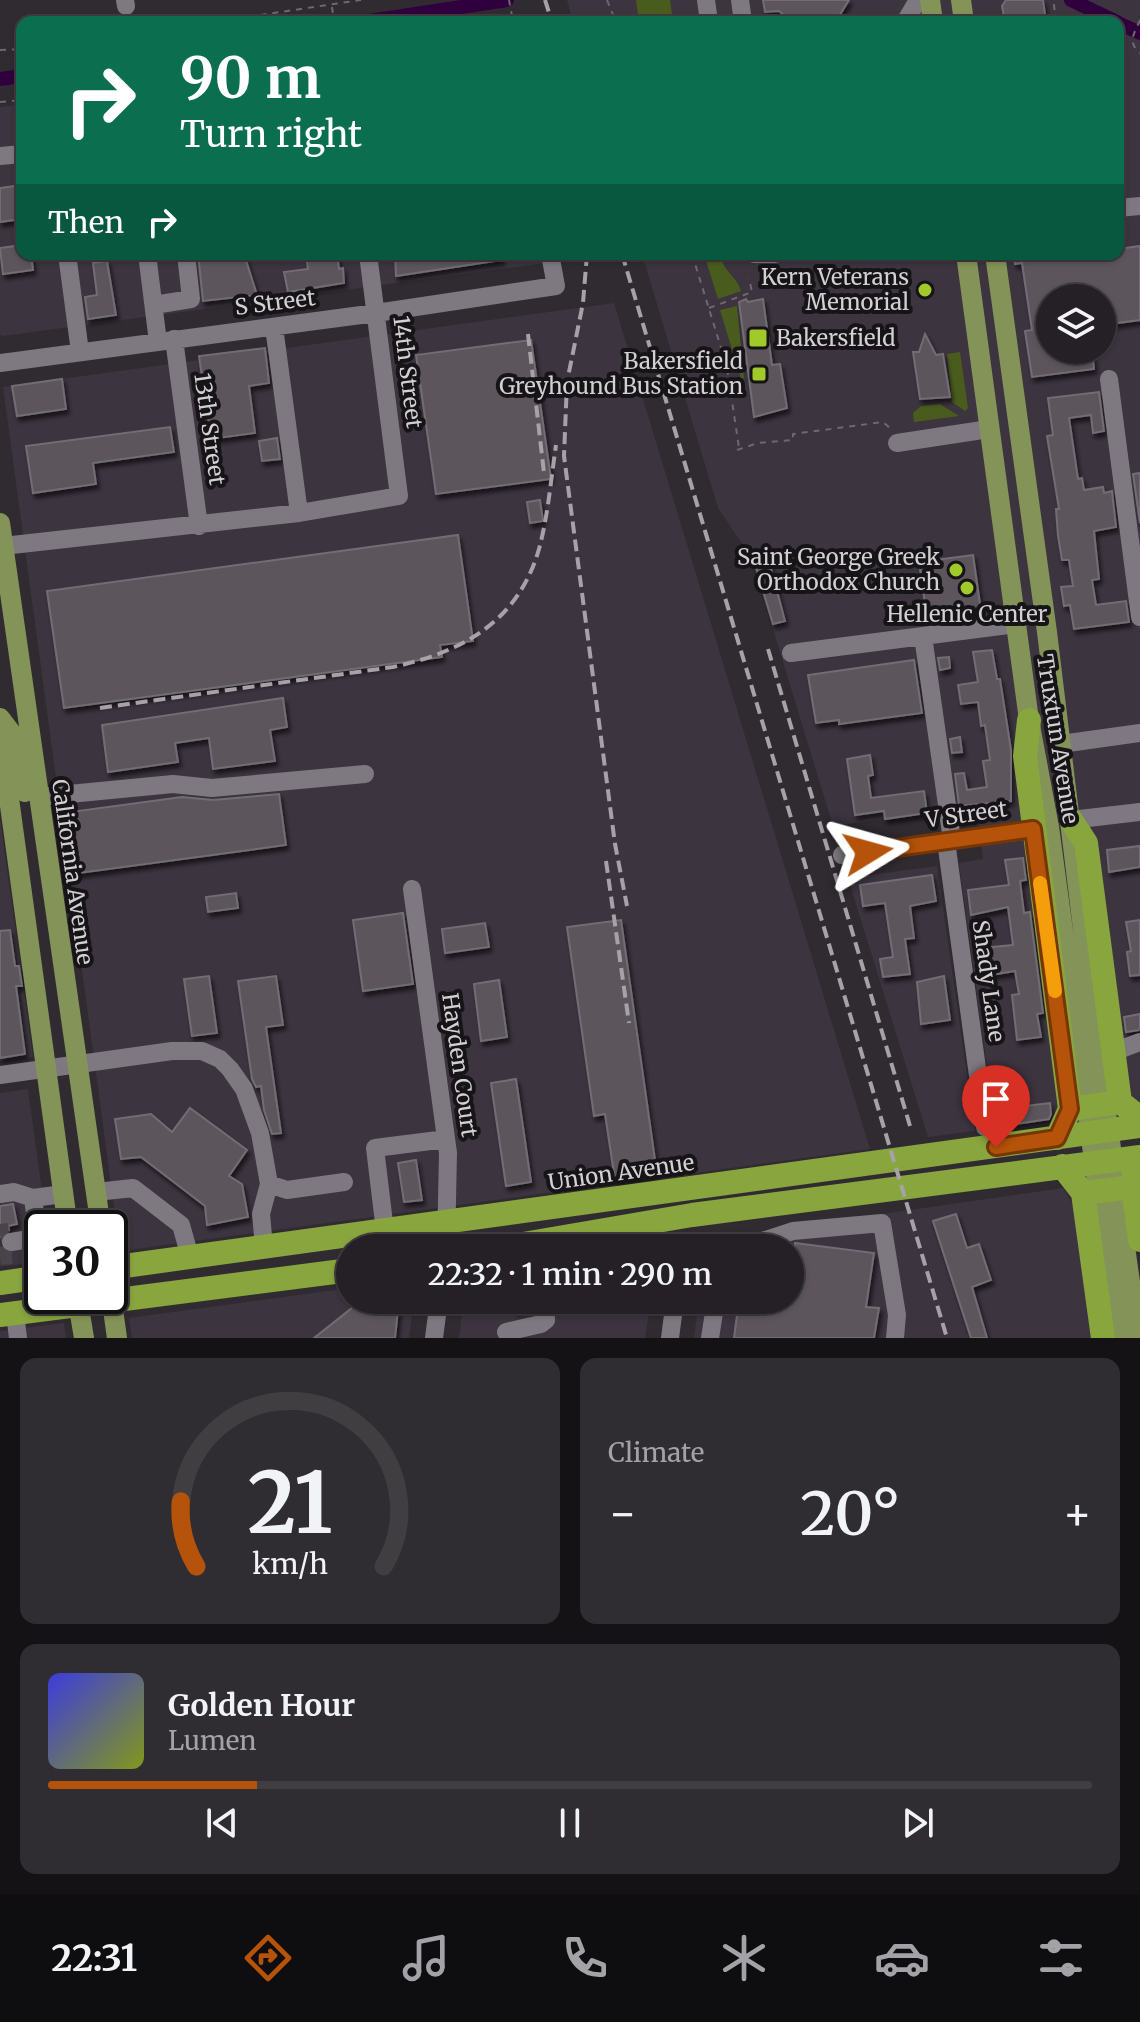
<!DOCTYPE html>
<html lang="en">
<head>
<meta charset="utf-8">
<style>
  :root { --surface:#242025; --page:#302d32; --text:#f1f3f6; --muted:#a3a3a7; --line:#413e42; --accent:#b45309 }
  body { margin:0; font-family:Merriweather,serif; background:var(--page); color:var(--text); height:100vh; display:flex; flex-direction:column; font-size:30px; white-space:nowrap }
  * { box-sizing:border-box; margin:0 }
  p { font-size:26px; color:var(--muted) }
  .icon { flex:none; width:44px; height:44px; fill:none; stroke:currentColor; stroke-width:2; stroke-linecap:round; stroke-linejoin:round }
  .map { position:relative; height:1338px; overflow:hidden }
  .details { display:flex; flex-direction:column; gap:20px; padding:20px; background:#141214; flex:1 }
  .details>* { flex:none }
  .hud { position:absolute; left:16px; top:16px; width:1108px; height:244px; border-radius:16px; box-shadow:0 2px 6px #0004,0 0 0 2px var(--line); background:#0b6e4f; color:#fff; overflow:hidden }
  .tools { position:absolute; left:1036px; top:284px; display:grid; gap:16px }
  .tools a { display:grid; place-items:center; width:80px; height:80px; border-radius:50%; background:var(--surface); box-shadow:0 2px 6px #0004,0 0 0 2px var(--line); font-size:40px }
  .speed { position:absolute; left:24px; top:1210px; display:flex; gap:16px; font-size:40px; font-weight:700; text-align:center }
  .speed>* { display:grid; place-content:center; width:104px; height:104px; border-radius:50%; background:var(--surface); box-shadow:0 2px 6px #0004,0 0 0 2px var(--line); line-height:1 }
  .speed .limit { border:4px solid #111; border-radius:12px; background:#fff; color:#111 }
  .pin { position:absolute; display:grid; place-items:center; width:68px; height:68px; color:#fff; margin:-82px -34px; border-radius:50% 50% 50% 0; rotate:-45deg; box-shadow:0 0 8px #0007 }
  .pin .icon { rotate:45deg }
  .me { position:absolute; width:88px; margin:-44px; rotate:82deg; stroke-linejoin:round; filter:drop-shadow(0 0 6px #0008) }
  .turn { display:flex; align-items:center; gap:28px; height:168px; padding:0 32px; font-size:36px }
  .turn .icon { width:104px; height:104px; stroke-width:2.5 }
  .turn b { display:block; font-size:56px; line-height:68px }
  .then { display:flex; align-items:center; height:76px; padding:0 32px; background:#0003; gap:16px; font-size:30px }
  .big { font-size:60px; font-weight:600; line-height:1.1 }
  .details .tile { flex:1; display:flex; flex-direction:column; justify-content:center; gap:12px; min-width:0; padding:0 28px; border-radius:16px; background:var(--page) }
  .details .dial { align-items:center; gap:0 }
  .dial svg { height:208px; overflow:visible; fill:none; stroke:var(--line); stroke-width:7; stroke-linecap:round; text-anchor:middle }
  .dial text { fill:var(--text); stroke:none }
  .song { display:flex; align-items:center; gap:24px }
  .cover { width:96px; height:96px; border-radius:12px; background:linear-gradient(135deg,hsl(240 70% 55%),hsl(70 70% 35%)) }
  .played { height:8px; border-radius:4px; background:linear-gradient(90deg,var(--accent) 20%,var(--line) 20%) }
  .keys { display:flex; justify-content:space-around; direction:ltr }
  .heat { display:flex; justify-content:space-between; align-items:center; font-size:44px; direction:ltr }
  .details .tiles { flex:1; display:grid; gap:20px; grid-template-columns:1fr 1fr }
  .tile:last-child { grid-column:span 2 }
  .trip { position:absolute; left:336px; top:1234px; width:468px; height:80px; border-radius:40px; background:var(--surface); box-shadow:0 2px 6px #0004,0 0 0 2px var(--line); font-weight:600; line-height:80px; text-align:center }
  .dock { display:flex; height:128px; justify-content:space-around; align-items:center; background:#0e0d0f; color:var(--muted) }
  .dock .icon { width:56px; height:56px }
  .dock .active { color:var(--accent) }
  .dock b { font-size:36px; color:var(--text) }
  .map>svg:first-child { display:block }
  .built { fill:#3c343f; fill-rule:evenodd }
  .green { fill:#4a5c1d }
  .lines { fill:none; stroke-linecap:round; stroke-linejoin:round }
  .canal { stroke:#30003e; stroke-width:14 }
  .building { fill:#5b565c; stroke:#726d74; stroke-width:2; filter:url(#shadow) }
  .minor-tunnel { stroke:#484449; stroke-width:18; stroke-dasharray:18 9; stroke-linecap:butt }
  .path { stroke:#6d696e; stroke-width:2; stroke-dasharray:6 6; stroke-linecap:butt }
  .minor { stroke:#7e7980; stroke-width:18 }
  .major { stroke:#849358; stroke-width:20 }
  .highway { stroke:#88a53e; stroke-width:24 }
  .rail { stroke:#a6a2a7; stroke-width:4; stroke-dasharray:12 6; stroke-linecap:butt }
  .route-casing { stroke:#753606; stroke-width:20 }
  .route { stroke:#b45309; stroke-width:14 }
  .slow { stroke:#f59e0b; stroke-width:14 }
  .poi-dot { fill:#a1c929; stroke:#161417; stroke-width:3 }
  .labels { text-anchor:middle; stroke-width:8; stroke-linejoin:round; paint-order:stroke }
  .poi-label { font-size:22px; fill:#d3d0d4; stroke:#161417; text-anchor:end }
  .street-label { font-size:22px; fill:#d3d0d4; stroke:#161417 }
</style>
</head>
<body>
<div class="map">
<svg width="1140" height="1338" viewBox="0 0 1140 1338">
  <defs>
    <filter id="shadow"><feDropShadow dx="2.5" dy="4.5" stdDeviation="2" flood-color="#0009"/></filter>
  </defs>
  <rect width="100%" height="100%" fill="#302b31"/>
  <!-- built -->
  <path class="built" d="M567 0H1140V1112L996 1132 959 863 983 859 977 807 833 826 751 557 718 508 642 254H1118V22H573ZM1050 298H1102V350H1050Z
    M22 104V254H567L568 260 3 336 0 335V107Z
    M614 303 870 1149 129 1250 123 1249 119 1243 3 387Z
    M0 818 33 1057 0 1061Z
    M937 866 975 1131 928 1137 848 878Z
    M28 1089 47 1228H42V1261L0 1267V1093Z
    M1063 1188 1076 1209 1094 1338H694L699 1300H790V1248H707L708 1239Z
    M350 1288V1300H414L409 1338H132L129 1318Z
    M464 1300H651L645 1338H459Z
    M64 1323 66 1338H0V1331Z"/>
  <!-- green -->
  <path class="green" d="M636 0H670L673 22H639Z
    M704 254H720C723 272 737 276 741 291L718 299Z
    M737 306 744 378 741 379 720 310Z
    M960 352 968 408 965 411 952 402 947 354Z
    M940 404 959 416 914 422 913 413 921 406Z"/>
  <g class="lines">
    <!-- canal -->
    <path class="canal" d="M1071 0 1117 22
      M363 22 507 0
      M1118 23 1140 33
      M0 79 22 76"/>
  </g>
  <!-- building -->
  <path class="building" d="M763 0H849L836 21 831 22H807L798 15 785 16 779 11 765 12Z
    M1006 0H1043L1046 22H1005L1002 6Z
    M22 185V219L0 222V188Z
    M22 245V254H31L33 270 3 274 0 248Z
    M1140 246V320L1102 325V298H1050V350H1092L1094 369 1032 377 1025 331 1032 330 1022 263 1015 264 1014 254H1062L1063 257 1118 254V249Z
    M198 254H244L257 295 203 301Z
    M306 254H337L339 269 343 268 344 283 288 292 284 272 308 269Z
    M395 254H502V260L396 276Z
    M107 261 116 315 88 319 85 297 97 295 93 263Z
    M746 299 748 302 763 299 772 365 780 364 787 408 754 417 739 302Z
    M925 334 936 355 943 354 950 397 920 399 913 352H919Z
    M531 340 551 479 436 494 416 355Z
    M265 348 269 383 249 386 255 433 211 439 199 356Z
    M62 379 66 409 17 416 12 386Z
    M1099 392 1104 431 1093 433 1091 415 1069 418 1078 479 1082 478 1084 490 1103 487 1104 493 1112 491 1116 527 1094 531 1099 579 1092 580 1096 605 1126 601 1129 622 1074 629 1070 605 1064 606 1061 587 1073 586 1069 560H1062L1058 536 1056 509H1059L1047 436 1053 435 1048 398Z
    M170 427 174 452 93 463 96 484 33 493 26 446Z
    M277 438 280 459 262 461 259 441Z
    M1140 473V523L1133 474Z
    M540 500 543 521 530 523 527 502Z
    M458 535 473 641 440 645 442 657 64 708 47 591Z
    M973 555 981 611 927 618 919 562Z
    M768 557 785 621 773 624 754 561Z
    M992 650 997 679H1000L1011 750V801L959 806 955 774 964 773 967 790 987 787 983 761 990 760 985 725 981 726 978 702 961 704 958 685 978 682 973 652Z
    M949 657 950 668 940 670 938 658Z
    M914 660 922 713 839 724V720L816 723 808 675Z
    M283 698 287 727 270 730 275 761 213 769 209 738 175 743 178 762 108 772 102 725Z
    M960 737 962 752 952 753 950 739Z
    M870 755 873 775 868 776 871 798 924 791 927 813 885 819 884 811 855 815 847 759Z
    M279 794 286 845 72 874 63 813 182 797 213 800Z
    M1140 846V867L1109 872 1107 850Z
    M1023 858 1026 880 1020 881 1024 913 1030 912 1043 1013 1037 1014 1041 1037 1017 1040 1012 995 1019 994 1015 971 985 976 982 953 975 954 973 942 985 941 986 947H992L1013 945 1008 907 971 915 968 890 1009 885 1005 860Z
    M932 875 936 901 910 906 914 938 905 939 910 974 883 977 880 959 893 957 885 903 863 906 860 885Z
    M236 893 238 908 208 912 206 897Z
    M403 913 413 984 363 991 353 920Z
    M621 920 657 1174 615 1180 605 1114 594 1116 567 927Z
    M1140 920V975L1130 976 1127 952 1131 951 1126 922Z
    M485 923 489 947 445 953 442 929Z
    M10 930 15 966H19L22 986H16L25 1054 0 1058V931Z
    M209 976 217 1033 192 1036 184 979Z
    M276 976 283 1025 266 1027 281 1133 272 1134 264 1110 261 1086 256 1087 252 1079 238 981Z
    M944 976 950 1020 921 1024 917 982Z
    M499 980 507 1037 481 1041 474 984Z
    M993 1003 996 1024 985 1026 982 1004Z
    M1140 1014V1030L1126 1032 1124 1017Z
    M516 1079 531 1182 506 1186 491 1083Z
    M1050 1103 1051 1114 1049 1119 1003 1126 1000 1109Z
    M190 1108 247 1150 229 1176 242 1184 248 1217 207 1225 205 1206 141 1157 121 1159 115 1119 151 1114 172 1132Z
    M416 1160 422 1200 404 1202 398 1163Z
    M13 1204 17 1224 8 1226 9 1230 0 1237V1206Z
    M956 1214 967 1248 979 1244 991 1280 972 1287 987 1338H971L933 1221Z
    M795 1243 874 1253 866 1307 879 1308 874 1338H734L739 1300H790Z
    M362 1300H399L395 1338H314Z
    M514 1300H533V1308L516 1311Z"/>
  <g class="lines">
    <!-- minor-tunnel -->
    <path class="minor-tunnel" d="M0 1233 9 1232
      M0 1256 12 1255"/>
    <!-- path -->
    <path class="path" d="M607 0 616 22
      M332 7 334 22
      M1140 20C1134 34 1127 42 1140 53
      M213 22 361 0
      M505 22 513 21 509 0
      M1056 22 1054 5 1056 0
      M0 50 22 49
      M0 102 22 100
      M692 254 727 367 739 448
      M709 308 752 292 749 278
      M737 450 758 443 793 440V434L883 422 890 428 894 427"/>
    <!-- minor -->
    <path class="minor" d="M125 0 126 6
      M706 0 709 22
      M740 0 743 22
      M905 22 918 0
      M0 156 22 154
      M1118 208 1140 206
      M67 254 80 352
      M147 254 158 342
      M754 254H775
      M154 305 191 299 186 254
      M274 327 299 513
      M174 339 199 526
      M0 363 376 313 556 286 550 254
      M1109 379 1140 617
      M897 443 989 429
      M3 546 299 513 399 496 368 254
      M923 636 952 840
      M791 653 1016 624
      M1061 744 1140 733
      M38 797 173 784 212 788 365 774
      M1071 820 1140 812
      M946 841 985 1127
      M842 855 1045 828
      M412 889 448 1153 446 1248
      M1113 1052 1140 1042
      M0 1075 172 1051H202L220 1059 230 1069 244 1089 260 1133 269 1184
      M96 1192 133 1188 181 1225 190 1257
      M0 1194 14 1192 33 1198
      M385 1231 375 1148 446 1139
      M11 1242 42 1237
      M264 1247 261 1214 269 1184 287 1190 344 1182
      M741 1248 793 1231 882 1223 897 1315 895 1338
      M42 1270 33 1198 63 1194
      M15 1313 18 1338
      M506 1332 541 1324 546 1320 545 1300
      M434 1338 439 1300
      M670 1338 675 1300
      M710 1338 716 1300"/>
    <!-- major -->
    <path class="major" d="M930 0 933 22
      M961 0 964 22
      M966 254 1029 720 1049 827 1118 1338
      M995 254 1047 632 1102 1085 1138 1338
      M0 523 101 1228
      M0 718 13 735 25 792
      M0 733 68 1228
      M110 1288 117 1338
      M77 1296 84 1338"/>
    <!-- highway -->
    <path class="highway" d="M1029 720 1025 756 1070 1109 1057 1138
      M1071 820 1086 843 1120 1102 1140 1118
      M1070 1109 1120 1102
      M1062 1166 1083 1193 1103 1338
      M1140 1167 1134 1172 1133 1187 1140 1240
      M1083 1193 1133 1187
      M500 1248 692 1215 1140 1157
      M110 1268 1140 1126
      M0 1283 42 1277
      M0 1315 350 1270"/>
    <!-- rail -->
    <path class="rail" d="M545 0 552 22
      M587 254 583 303 567 382 564 456 615 844 627 906
      M622 254 947 1338
      M528 334 544 473
      M768 649 910 1126
      M100 708 393 667C462 652 518 622 539 549 548 516 551 479 556 445
      M606 861 629 1023"/>
  </g>
  <g class="lines">
    <defs>
      <path id="route" d="M868 852 1033 829 1070 1109 1057 1138 996 1147"/>
    </defs>
    <!-- route casing -->
    <use href="#route" class="route-casing"/>
    <!-- route -->
    <use href="#route" class="route"/>
    <!-- slow -->
    <path class="slow" d="M1040 883 1055 991"/>
  </g>
  <!-- markers -->
  <g class="poi-dot">
    <circle cx="925" cy="290" r="8"/>
    <rect x="748" y="328" width="20" height="20" rx="4"/>
    <rect x="751" y="366" width="16" height="16" rx="4"/>
    <circle cx="956" cy="570" r="8"/>
    <circle cx="967" cy="588" r="8"/>
  </g>
  <g class="labels">
    <!-- poi labels -->
    <g class="poi-label">
      <text x="909" y="285">Kern Veterans<tspan x="909" dy="25">Memorial</tspan></text>
      <text x="776" y="346" text-anchor="start">Bakersfield</text>
      <text x="743" y="369">Bakersfield<tspan x="743" dy="25">Greyhound Bus Station</tspan></text>
      <text x="940" y="565">Saint George Greek<tspan x="940" dy="25">Orthodox Church</tspan></text>
      <text x="967" y="622" text-anchor="middle">Hellenic Center</text>
    </g>
    <!-- street labels -->
    <g class="street-label">
      <text transform="translate(275 302) rotate(-7)" y="8">S Street</text>
      <text transform="translate(408 372) rotate(83)" y="8">14th Street</text>
      <text transform="translate(210 429) rotate(82)" y="8">13th Street</text>
      <text transform="translate(1058 739) rotate(81)" y="8">Truxtun Avenue</text>
      <text transform="translate(966 814) rotate(-8)" y="8">V Street</text>
      <text transform="translate(73 872) rotate(82)" y="8">California Avenue</text>
      <text transform="translate(989 981) rotate(82)" y="8">Shady Lane</text>
      <text transform="translate(460 1065) rotate(82)" y="8">Hayden Court</text>
      <text transform="translate(621 1172) rotate(-8)" y="8">Union Avenue</text>
    </g>
  </g>
</svg>
<div class="tools">
<a><svg class="icon" aria-label="layers" viewBox="0 0 24 24"><path d="M12 4l9 5-9 5-9-5zM3 14l9 5 9-5"/></svg></a>
</div>
<div class="speed"><div class="limit">30</div></div>
<div class="pin" style="left:996px;top:1147px;background:#d93025"><svg class="icon" aria-label="arrive" viewBox="0 0 24 24"><path d="M6 21V4h12l-3 4 3 4H6"/></svg></div>
<svg class="me" style="left:868px;top:852px" viewBox="-20 -20 40 40"><path d="M0-17L14 15 0 8-14 15z" fill="#b45309" stroke="#fff" stroke-width="4"/></svg>
<div class="trip">22:32 · 1 min · 290 m</div>
<div class="hud">
<div class="turn"><svg class="icon" aria-label="right" viewBox="0 0 24 24"><path d="M7 20v-9h11M14 6l5 5-5 5"/></svg><div><b>90 m</b>Turn right</div></div>
<div class="then">Then<svg class="icon" aria-label="right" viewBox="0 0 24 24"><path d="M7 20v-9h11M14 6l5 5-5 5"/></svg></div>
</div>
</div>
<section class="details">
<div class="tiles">
<div class="tile dial"><svg viewBox="0 0 100 80">
<path d="M14 69A42 42 0 1 1 86 69"/>
<path d="M14 69A42 42 0 0 1 8 44" stroke="#b45309"/>
<text x="50" y="56" font-size="32" font-weight="700">21</text>
<text x="50" y="72" font-size="11">km/h</text>
</svg></div>
<div class="tile"><p>Climate</p>
<div class="heat"><a>−</a><b class="big">20°</b><a>+</a></div>
</div>
<div class="tile">
<div class="song"><i class="cover"></i><div><b>Golden Hour</b><p>Lumen</p></div></div>
<div class="played"></div>
<div class="keys"><svg class="icon" aria-label="previous" viewBox="0 0 24 24"><path d="M18 5L8 12l10 7zM5 5v14"/></svg><svg class="icon" aria-label="pause" viewBox="0 0 24 24"><path d="M8 5v14M16 5v14"/></svg><svg class="icon" aria-label="next" viewBox="0 0 24 24"><path d="M6 5l10 7-10 7zM19 5v14"/></svg></div>
</div>
</div>
</section>
<nav class="dock">
<b>22:31</b>
<svg class="icon active" aria-label="directions" viewBox="0 0 24 24"><path d="M12 3l9 9-9 9-9-9zM9 14v-3h6M13 9l2 2-2 2"/></svg>
<svg class="icon" aria-label="music" viewBox="0 0 24 24"><path d="M9 18V5l10-2v13"/><circle cx="6" cy="18" r="3"/><circle cx="16" cy="16" r="3"/></svg>
<svg class="icon" aria-label="phone" viewBox="0 0 24 24"><path d="M5 4h4l2 5-3 2q2 4 5 5l2-3 5 2v4C11 20 4 13 5 4z"/></svg>
<svg class="icon" aria-label="climate" viewBox="0 0 24 24"><path d="M12 3v18M4 7l16 10M4 17L20 7"/></svg>
<svg class="icon" aria-label="car" viewBox="0 0 24 24"><path d="M5 17H2v-5l4-1 3-4h7l3 4 3 1v5h-3M9 17h6M6 11h13"/><circle cx="7" cy="17" r="2"/><circle cx="17" cy="17" r="2"/></svg>
<svg class="icon" aria-label="filters" viewBox="0 0 24 24"><path d="M4 7h16M4 17h16"/><circle cx="9" cy="7" r="2"/><circle cx="15" cy="17" r="2"/></svg>
</nav>
</body>
</html>
